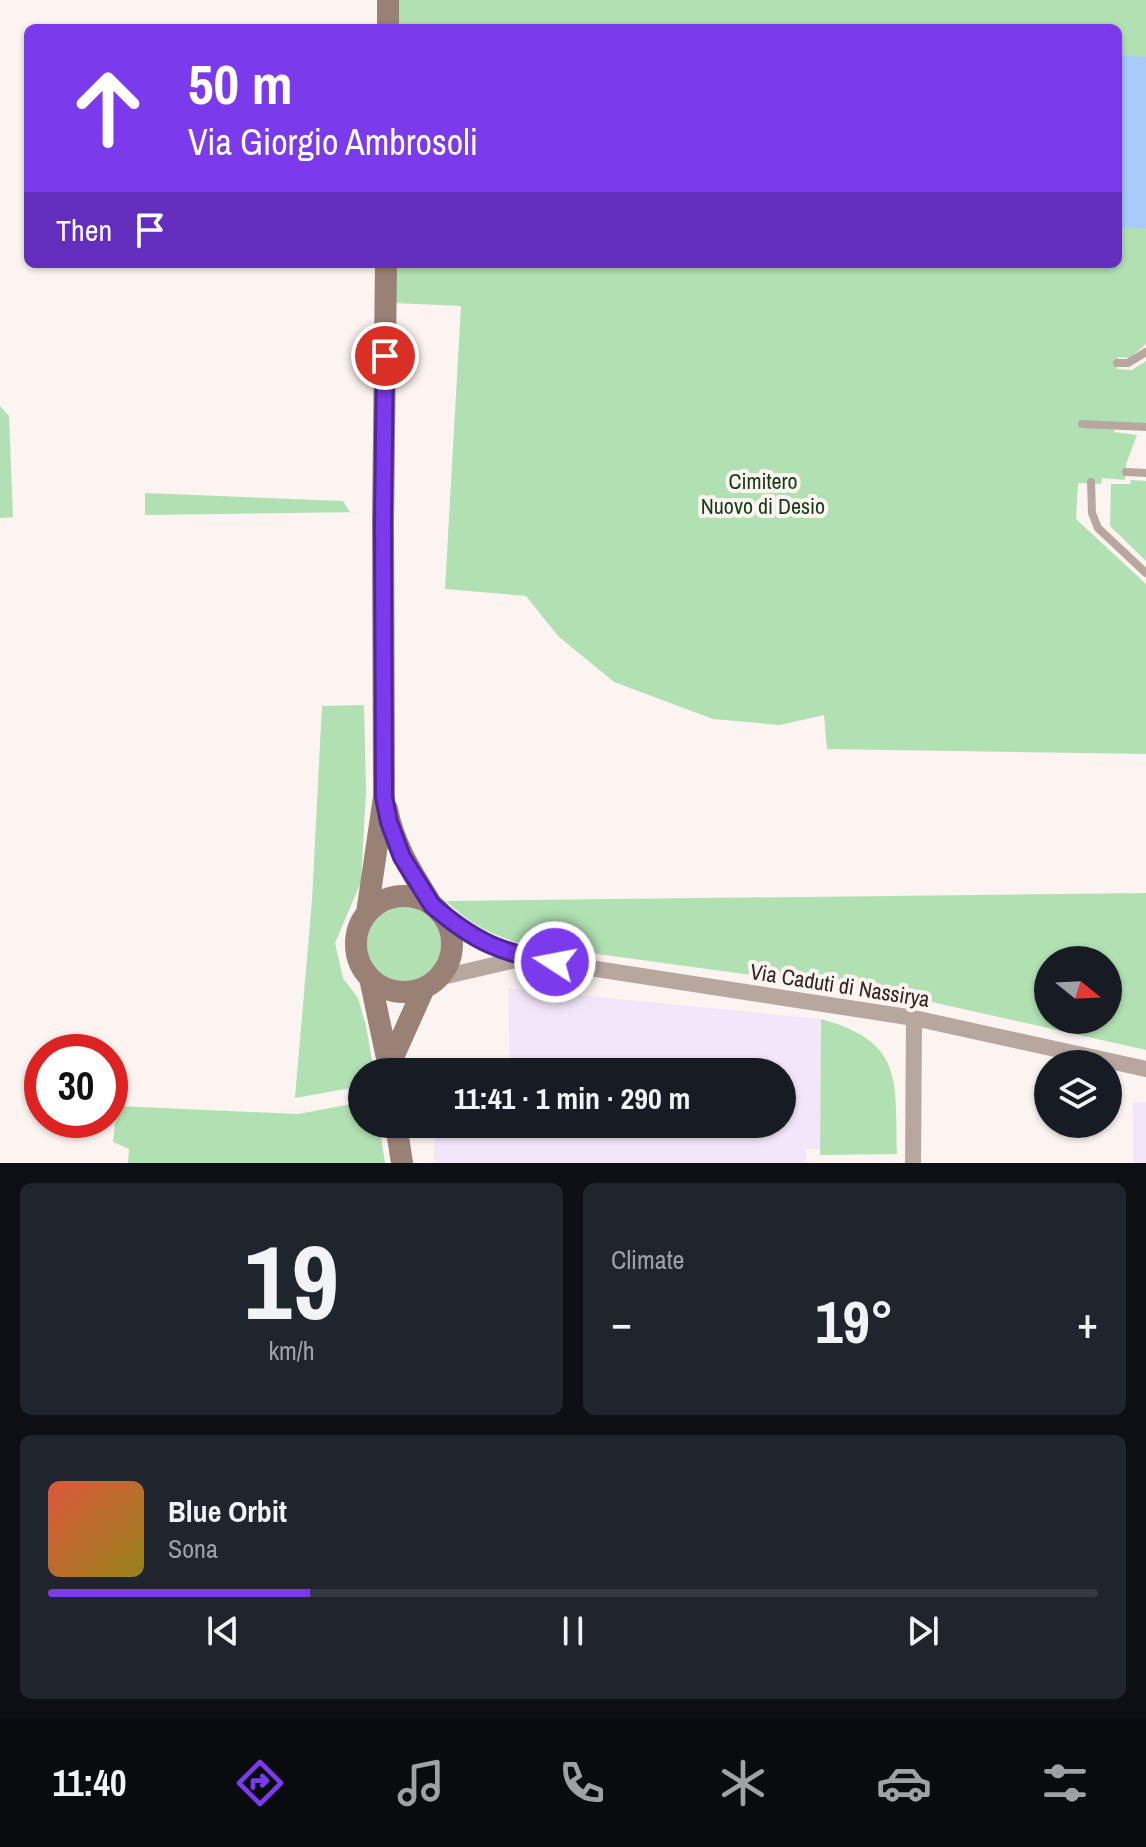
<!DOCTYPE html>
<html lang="en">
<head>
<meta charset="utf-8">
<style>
  :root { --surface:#171b24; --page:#20242c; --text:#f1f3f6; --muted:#9ea1a6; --line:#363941; --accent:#7c3aed }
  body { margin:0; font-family:"Archivo Narrow",sans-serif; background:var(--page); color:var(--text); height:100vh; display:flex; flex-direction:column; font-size:30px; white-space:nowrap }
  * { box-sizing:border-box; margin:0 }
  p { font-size:26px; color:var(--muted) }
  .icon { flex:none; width:44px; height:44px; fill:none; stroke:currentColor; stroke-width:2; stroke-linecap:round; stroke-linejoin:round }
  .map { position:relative; height:1163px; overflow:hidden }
  .details { display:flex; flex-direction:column; gap:20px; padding:20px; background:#0d0f14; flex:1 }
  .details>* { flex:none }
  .top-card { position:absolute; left:24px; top:24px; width:1098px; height:244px; border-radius:12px; box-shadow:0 2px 6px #0004; background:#7c3aed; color:#fff; overflow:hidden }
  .needle { width:52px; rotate:108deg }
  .tools { position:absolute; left:1034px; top:946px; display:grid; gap:16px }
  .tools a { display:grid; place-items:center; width:88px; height:88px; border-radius:50%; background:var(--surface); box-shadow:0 2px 6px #0004; font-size:40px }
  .speed { position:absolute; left:24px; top:1034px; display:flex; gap:16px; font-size:40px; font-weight:700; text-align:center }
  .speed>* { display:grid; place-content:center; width:104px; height:104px; border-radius:50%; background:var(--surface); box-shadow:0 2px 6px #0004; line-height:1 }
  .speed .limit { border:12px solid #d22; background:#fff; color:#111 }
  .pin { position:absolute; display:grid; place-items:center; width:68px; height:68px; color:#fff; margin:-34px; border:4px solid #fff; border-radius:50%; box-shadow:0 2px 8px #0007 }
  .me { position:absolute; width:88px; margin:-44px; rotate:281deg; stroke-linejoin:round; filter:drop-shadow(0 0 6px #0008) }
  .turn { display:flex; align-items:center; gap:28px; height:168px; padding:0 32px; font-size:36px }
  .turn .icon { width:104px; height:104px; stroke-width:2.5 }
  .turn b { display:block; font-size:56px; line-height:68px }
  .then { display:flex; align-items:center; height:76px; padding:0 32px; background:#0003; gap:16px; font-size:30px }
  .big { font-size:60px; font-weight:800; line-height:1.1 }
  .details .tile { flex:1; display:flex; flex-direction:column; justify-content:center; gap:12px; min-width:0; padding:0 28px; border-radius:12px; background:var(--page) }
  .details .dial { align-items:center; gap:0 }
  .dial b { font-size:104px; line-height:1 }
  .song { display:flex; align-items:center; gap:24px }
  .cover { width:96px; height:96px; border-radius:12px; background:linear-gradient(135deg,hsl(10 70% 55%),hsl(50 70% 35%)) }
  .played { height:8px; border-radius:4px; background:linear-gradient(90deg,var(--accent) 25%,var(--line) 25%) }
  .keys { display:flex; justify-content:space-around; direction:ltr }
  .heat { display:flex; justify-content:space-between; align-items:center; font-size:44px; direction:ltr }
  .details .tiles { flex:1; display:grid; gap:20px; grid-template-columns:1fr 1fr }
  .tile:last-child { grid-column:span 2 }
  .trip { position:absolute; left:348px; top:1058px; width:448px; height:80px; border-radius:40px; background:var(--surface); box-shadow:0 2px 6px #0004; font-weight:800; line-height:80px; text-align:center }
  .tabs { display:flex; height:128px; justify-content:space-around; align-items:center; background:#090b0e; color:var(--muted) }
  .tabs .icon { width:56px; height:56px }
  .tabs .selected { color:var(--accent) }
  .tabs b { font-size:36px; color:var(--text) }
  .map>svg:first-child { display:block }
  .industrial { fill:#f4e6fa }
  .green { fill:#b1e0b3; fill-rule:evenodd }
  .water { fill:#a8cbfa }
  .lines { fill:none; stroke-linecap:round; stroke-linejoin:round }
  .lane { stroke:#b8a79f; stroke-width:8 }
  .street { stroke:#b8a79f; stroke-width:16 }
  .secondary { stroke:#998176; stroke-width:22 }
  .route-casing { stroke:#51269a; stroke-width:20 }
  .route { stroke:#7c3aed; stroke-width:14 }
  .labels { text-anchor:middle; stroke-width:8; stroke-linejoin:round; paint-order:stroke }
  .park-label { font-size:22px; fill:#123b18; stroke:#fcf4f0 }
  .street-label { font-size:22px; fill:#33251f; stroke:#fcf4f0 }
</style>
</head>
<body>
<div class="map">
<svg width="1146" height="1163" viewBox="0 0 1146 1163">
  <rect width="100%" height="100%" fill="#fcf4f0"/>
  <!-- industrial -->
  <path class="industrial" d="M508 988 821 1019 820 1149H806V1163H434V1124H782V1072H510Z
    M1146 1102V1163H1133V1103Z"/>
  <!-- green -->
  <path class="green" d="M398 0H1146V344L1130 358 1118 357 1117 369 1132 370 1146 361V424L1115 422 1114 432 1137 435 1126 464 1125 480 1102 478 1101 484 1078 483 1076 519 1146 584V754L827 749 824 715 780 725 713 719 614 682 558 636 526 596 445 589 461 306 394 303V264H1118V28H398Z
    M0 406 9 416 13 517 0 518Z
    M1131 480 1146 481V561L1110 526 1111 484H1130Z
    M145 493 343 501 350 512H362L145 515Z
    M364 705 366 791 361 882 335 943 343 978 358 998 366 1026 374 1072H362V1086L295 1098 312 900 322 706Z
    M1146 893V1050L905 996 524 944C492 936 470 924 446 901ZM1048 960H1108V1020H1048Z
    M367 944a37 37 0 1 1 74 0a37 37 0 1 1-74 0Z
    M821 1019C904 1042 895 1079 897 1154L820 1155Z
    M362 1102V1124H379L385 1163H128L129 1149 113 1142 117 1106 298 1114Z"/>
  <!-- water -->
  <path class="water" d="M1118 55 1146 57V229L1118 227Z"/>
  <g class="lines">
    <!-- lane -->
    <path class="lane" d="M1117 363H1128L1146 352
      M1082 424 1146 427
      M1126 472 1146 473
      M1091 482 1092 513 1098 528 1146 573"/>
    <!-- street -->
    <path class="street" d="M439 911C469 934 488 947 525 958L914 1018 1146 1069
      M438 978 524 958
      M913 1163 914 1018"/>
    <!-- secondary -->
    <path class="secondary" d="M388 28V0
      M387 809C394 846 413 874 432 905
      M356 944a48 48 0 1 1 96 0a48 48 0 1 1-96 0Z
      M367 913 384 797 383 522 386 264
      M370 978 390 1072
      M389 1066 424 988
      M396 1124 402 1163"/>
  </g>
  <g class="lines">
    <defs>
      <path id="route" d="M385 356 383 522 384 797 389 822 402 857 432 905C473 941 502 954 555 962"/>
    </defs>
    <!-- route casing -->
    <use href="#route" class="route-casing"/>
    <!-- route -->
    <use href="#route" class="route"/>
  </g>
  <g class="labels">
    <!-- park labels -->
    <g class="park-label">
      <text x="763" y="489">Cimitero<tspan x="763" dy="25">Nuovo di Desio</tspan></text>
    </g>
    <!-- street labels -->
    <g class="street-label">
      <text transform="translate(840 985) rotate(9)" y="8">Via Caduti di Nassirya</text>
    </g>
  </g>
</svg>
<div class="tools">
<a><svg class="needle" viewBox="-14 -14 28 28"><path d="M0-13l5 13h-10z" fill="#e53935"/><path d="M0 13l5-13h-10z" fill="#9ea1a6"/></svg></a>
<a><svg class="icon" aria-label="layers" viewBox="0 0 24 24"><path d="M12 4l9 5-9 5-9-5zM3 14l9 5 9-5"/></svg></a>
</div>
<div class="speed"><div class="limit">30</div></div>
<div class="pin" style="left:385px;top:356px;background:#d93025"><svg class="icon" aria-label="arrive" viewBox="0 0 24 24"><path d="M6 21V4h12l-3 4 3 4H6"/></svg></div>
<svg class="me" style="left:555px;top:962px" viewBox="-20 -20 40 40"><circle r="17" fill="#7c3aed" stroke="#fff" stroke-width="3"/><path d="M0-11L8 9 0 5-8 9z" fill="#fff"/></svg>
<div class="trip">11:41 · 1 min · 290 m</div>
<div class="top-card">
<div class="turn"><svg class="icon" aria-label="ahead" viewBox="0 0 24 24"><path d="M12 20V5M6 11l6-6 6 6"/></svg><div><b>50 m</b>Via Giorgio Ambrosoli</div></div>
<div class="then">Then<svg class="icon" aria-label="arrive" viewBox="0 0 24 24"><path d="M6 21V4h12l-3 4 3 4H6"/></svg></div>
</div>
</div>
<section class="details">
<div class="tiles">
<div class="tile dial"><b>19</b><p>km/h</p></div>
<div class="tile"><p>Climate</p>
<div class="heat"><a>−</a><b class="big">19°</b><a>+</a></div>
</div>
<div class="tile">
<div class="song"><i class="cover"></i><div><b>Blue Orbit</b><p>Sona</p></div></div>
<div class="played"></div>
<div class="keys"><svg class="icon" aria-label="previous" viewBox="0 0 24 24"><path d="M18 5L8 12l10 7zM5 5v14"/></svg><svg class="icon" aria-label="pause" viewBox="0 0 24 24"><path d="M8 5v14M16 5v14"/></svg><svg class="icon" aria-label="next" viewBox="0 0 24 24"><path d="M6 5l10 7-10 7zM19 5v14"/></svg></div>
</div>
</div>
</section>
<nav class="tabs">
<b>11:40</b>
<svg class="icon selected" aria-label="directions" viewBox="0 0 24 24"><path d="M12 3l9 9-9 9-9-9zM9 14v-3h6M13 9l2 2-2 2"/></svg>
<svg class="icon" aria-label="music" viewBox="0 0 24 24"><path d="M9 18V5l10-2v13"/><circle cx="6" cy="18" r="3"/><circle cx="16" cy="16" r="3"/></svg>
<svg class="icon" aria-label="phone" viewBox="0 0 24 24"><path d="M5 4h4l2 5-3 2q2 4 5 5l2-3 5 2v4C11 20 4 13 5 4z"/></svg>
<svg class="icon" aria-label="climate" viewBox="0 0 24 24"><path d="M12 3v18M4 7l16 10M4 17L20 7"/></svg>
<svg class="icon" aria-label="car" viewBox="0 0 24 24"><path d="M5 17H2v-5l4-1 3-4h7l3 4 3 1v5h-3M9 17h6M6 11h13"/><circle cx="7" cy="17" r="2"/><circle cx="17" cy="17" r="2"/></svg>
<svg class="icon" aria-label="filters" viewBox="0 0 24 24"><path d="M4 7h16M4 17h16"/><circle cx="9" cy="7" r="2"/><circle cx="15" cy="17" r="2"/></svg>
</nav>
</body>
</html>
